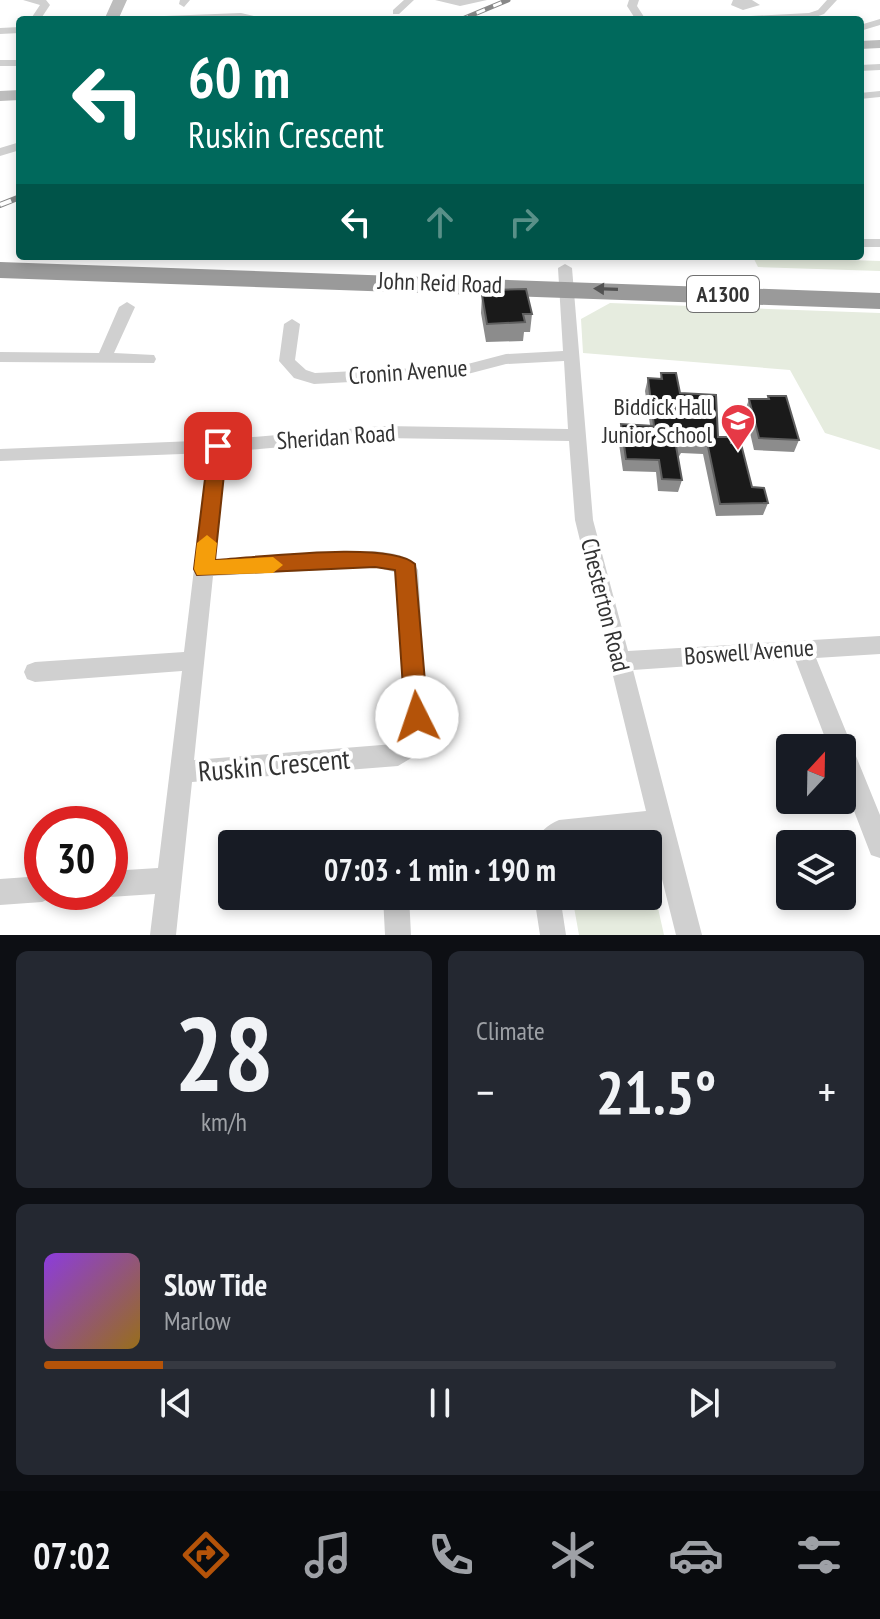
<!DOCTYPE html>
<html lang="en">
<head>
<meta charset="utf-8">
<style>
  :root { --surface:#171b24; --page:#242831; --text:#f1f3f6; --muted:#9ea1a6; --line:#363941; --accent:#b45309 }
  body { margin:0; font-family:"PT Sans Narrow",sans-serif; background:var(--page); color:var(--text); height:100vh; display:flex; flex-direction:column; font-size:30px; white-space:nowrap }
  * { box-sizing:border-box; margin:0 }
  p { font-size:26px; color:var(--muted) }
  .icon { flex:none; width:44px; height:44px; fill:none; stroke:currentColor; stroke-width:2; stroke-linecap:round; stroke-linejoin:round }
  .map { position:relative; height:935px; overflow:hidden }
  .side { display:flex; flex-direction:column; gap:16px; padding:16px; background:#0d0f14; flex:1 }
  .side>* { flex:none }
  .top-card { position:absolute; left:16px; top:16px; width:848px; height:244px; border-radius:8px; box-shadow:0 4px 12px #0003; background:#00695c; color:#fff; overflow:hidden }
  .needle { width:52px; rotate:22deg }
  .tools { position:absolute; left:776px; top:734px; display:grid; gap:16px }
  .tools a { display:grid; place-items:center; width:80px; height:80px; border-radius:8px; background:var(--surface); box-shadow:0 4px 12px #0003; font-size:40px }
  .speed { position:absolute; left:24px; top:806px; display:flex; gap:16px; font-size:40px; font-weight:700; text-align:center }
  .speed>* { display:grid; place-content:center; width:104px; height:104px; border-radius:50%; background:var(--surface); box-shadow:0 4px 12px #0003; line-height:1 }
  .speed .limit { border:12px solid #d22; background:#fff; color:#111 }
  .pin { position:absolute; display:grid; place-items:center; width:68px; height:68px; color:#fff; margin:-34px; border-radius:16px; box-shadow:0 4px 12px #0006 }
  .me { position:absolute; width:88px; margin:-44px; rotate:356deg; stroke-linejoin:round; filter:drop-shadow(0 0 6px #0008) }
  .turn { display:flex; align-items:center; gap:28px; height:168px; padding:0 40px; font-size:36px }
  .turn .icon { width:104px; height:104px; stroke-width:2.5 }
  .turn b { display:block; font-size:56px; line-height:68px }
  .lanes { display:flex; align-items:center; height:76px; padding:0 40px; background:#0003; justify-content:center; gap:40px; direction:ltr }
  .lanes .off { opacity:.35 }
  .big { font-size:60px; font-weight:700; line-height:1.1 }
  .side .widget { flex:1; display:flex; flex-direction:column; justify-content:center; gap:12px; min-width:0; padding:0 28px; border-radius:12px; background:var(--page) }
  .side .dial { align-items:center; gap:0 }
  .dial b { font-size:104px; line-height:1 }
  .song { display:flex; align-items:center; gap:24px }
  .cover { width:96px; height:96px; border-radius:12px; background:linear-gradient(135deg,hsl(270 70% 55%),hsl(40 70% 35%)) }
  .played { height:8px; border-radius:4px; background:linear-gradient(90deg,var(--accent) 15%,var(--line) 15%) }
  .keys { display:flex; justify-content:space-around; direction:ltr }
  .heat { display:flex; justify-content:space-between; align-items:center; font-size:44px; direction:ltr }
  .side .tiles { flex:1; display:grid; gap:16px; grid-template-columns:1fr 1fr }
  .widget:last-child { grid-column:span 2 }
  .trip { position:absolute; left:218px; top:830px; width:444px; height:80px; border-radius:8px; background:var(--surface); box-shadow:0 4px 12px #0003; font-weight:700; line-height:80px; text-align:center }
  .tabs { display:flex; height:128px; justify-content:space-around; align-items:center; background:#090b0e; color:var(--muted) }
  .tabs .icon { width:56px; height:56px }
  .tabs .active { color:var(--accent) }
  .tabs b { font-size:36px; color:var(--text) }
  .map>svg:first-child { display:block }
  .green { fill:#e6ecdf }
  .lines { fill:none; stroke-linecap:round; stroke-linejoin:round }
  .street { fill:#d0d0d0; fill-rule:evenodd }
  .secondary { fill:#bdbdbd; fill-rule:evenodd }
  .highway { fill:#9a9a9a; fill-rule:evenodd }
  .rail-far1-casing { stroke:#888; stroke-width:5 }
  .rail-casing { stroke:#888; stroke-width:6 }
  .rail-far1 { stroke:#fff; stroke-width:3; stroke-dasharray:9; stroke-linecap:butt }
  .rail { stroke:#fff; stroke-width:4; stroke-dasharray:12; stroke-linecap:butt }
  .wall { fill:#8c8c8c }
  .building { fill:#1a1a1a; stroke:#5f5f5f; stroke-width:2 }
  .oneway { fill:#525252 }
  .route { fill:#b45309; stroke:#753606; stroke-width:2 }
  .slow { fill:#f59e0b }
  .labels { text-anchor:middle; stroke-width:8; stroke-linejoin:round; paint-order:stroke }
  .shield { fill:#fff; stroke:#707070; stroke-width:2 }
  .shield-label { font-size:22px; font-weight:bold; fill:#333 }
  .street-label { font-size:24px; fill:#333; stroke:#fff }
  .poi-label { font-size:24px; fill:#333; stroke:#fff; text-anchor:end }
  .near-street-label { font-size:28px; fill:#333; stroke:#fff }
</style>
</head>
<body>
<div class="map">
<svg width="880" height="935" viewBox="0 0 880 935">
  <rect width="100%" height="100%" fill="#fff"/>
  <!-- green -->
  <path class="green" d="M753 257 880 261V271L758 267Z
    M610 303 880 313V450L825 433 790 370 583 353 581 319Z
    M648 863 664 935H579L572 896H648Z"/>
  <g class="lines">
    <!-- street -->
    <path class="street" d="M23 0H46L50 5 40 20H30L40 5Z
      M180 0H190L184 7 179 4Z
      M404 0H414L399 14H393V10Z
      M435 0H487L460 6Z
      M629 0H639L637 6 646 20H636L627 6Z
      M733 0H752L760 5 743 10 731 5Z
      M827 0H837L824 14 810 19 728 20 733 17 809 13 818 10Z
      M241 13 272 20H134L139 17Z
      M880 19V25L860 31V25Z
      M20 27V33L0 34V28Z
      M0 60H20V66H0Z
      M880 64V70L860 71V65Z
      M880 91V97L860 99V93Z
      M20 142V150L0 156V148Z
      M860 239H880V247H860Z
      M565 264 572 268 593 520 628 651 880 636V654L816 658 880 815V858L871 855 842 780V748H829L795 659 633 670 702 935H676L651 835 565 844H535C539 832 547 825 559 820L646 811 575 520 569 441 383 438 226 452 215 560 375 551C392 554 409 553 418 570L428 732 418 754 398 766 192 782 176 935H150L155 894 110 897 100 892H110V871L158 868 182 671 35 682 27 679 24 672 27 665 35 662 184 652 208 453 0 461V449L218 440 383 426 568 429 564 361 506 364 460 376 314 384 294 378 279 361 284 324 292 319 300 324 295 360 306 370 315 373 460 366 506 354 563 351 558 268ZM375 567 398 573 406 731 394 744 194 760 213 576Z
      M127 302 135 307 114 353 154 355 156 359 154 363 0 362V352L99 353 119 307Z
      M42 876V892H54L51 898 42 902 0 905V879Z
      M383 896H409L411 935H385Z
      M534 896H560L566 935H540Z"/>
    <!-- secondary -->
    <path class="secondary" d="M113 0H127L118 20H104Z
      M880 40V48L860 49V41Z
      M20 90V100L0 101V91Z"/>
    <!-- highway -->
    <path class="highway" d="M0 262 880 293V309L0 278Z"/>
    <defs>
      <path id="rail-far1" d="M460 20 508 0"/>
      <path id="rail" d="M0 205 20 197"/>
    </defs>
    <!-- rail-far1 casing -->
    <use href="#rail-far1" class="rail-far1-casing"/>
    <!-- rail casing -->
    <use href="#rail" class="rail-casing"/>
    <!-- rail-far1 -->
    <use href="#rail-far1" class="rail-far1"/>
    <!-- rail -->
    <use href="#rail" class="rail"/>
  </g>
  <!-- wall -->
  <path class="wall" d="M491 290 532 314 530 332H524L523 341 486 342 481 313 482 295 490 294Z
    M661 373 718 437 731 443 752 487 768 503 763 515 716 516 703 454 681 453 678 458 682 480 678 492 658 491 656 472 623 471 618 437 621 424 650 425 645 391 648 378 660 379Z
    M768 396 799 440 794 452 754 450 745 411 749 399H767Z"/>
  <!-- building -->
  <path class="building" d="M526 289 532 314H523L525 322 487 324 482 295 491 294V290Z
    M661 373H676L680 393 716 395 718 437H730L731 443 741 444 752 487 764 488 768 503 720 504 707 442 684 441 682 446H676L682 480 662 479 659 460 626 459 621 424 654 426 648 378 662 379Z
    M768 396H786L799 440 759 438 749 399H769Z"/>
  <!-- one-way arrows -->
  <defs><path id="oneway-solid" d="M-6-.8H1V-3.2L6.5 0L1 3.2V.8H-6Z" transform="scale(2)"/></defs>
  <use class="oneway" href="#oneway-solid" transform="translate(606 289) rotate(-178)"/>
  <!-- route -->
  <path class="route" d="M218 439 227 446 215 560C254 558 390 540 415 564L428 717 425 724 417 727 409 724 405 717 395 570 375 567 197 575 194 569 209 446Z"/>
  <!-- slow -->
  <path class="slow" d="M207 535 217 543 215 560 273 557 283 565 273 573 197 575 194 569 197 543Z"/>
  <!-- icons -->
  <defs>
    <symbol id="school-pin" viewBox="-11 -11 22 30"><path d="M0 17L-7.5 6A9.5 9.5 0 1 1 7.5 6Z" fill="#e63946" stroke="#fff"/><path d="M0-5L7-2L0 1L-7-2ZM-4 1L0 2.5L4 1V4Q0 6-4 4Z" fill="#fff"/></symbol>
  </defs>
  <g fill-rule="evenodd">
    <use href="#school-pin" x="718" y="401" width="40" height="54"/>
  </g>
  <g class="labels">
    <!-- shield labels -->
    <rect class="shield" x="687" y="276" width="72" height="36" rx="6"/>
    <g class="shield-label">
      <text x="723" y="302">A1300</text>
    </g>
    <!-- street labels -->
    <g class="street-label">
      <text transform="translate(440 283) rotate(2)" y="8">John Reid Road</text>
      <text transform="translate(408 372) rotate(-4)" y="8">Cronin Avenue</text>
      <text transform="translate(336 437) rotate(-4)" y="8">Sheridan Road</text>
      <text transform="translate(605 605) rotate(76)" y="8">Chesterton Road</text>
      <text transform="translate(749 652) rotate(-4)" y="8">Boswell Avenue</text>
    </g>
    <!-- poi labels -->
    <g class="poi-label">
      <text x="712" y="415">Biddick Hall<tspan x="712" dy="28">Junior School</tspan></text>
    </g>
    <!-- near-street labels -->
    <g class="near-street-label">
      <text transform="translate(274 765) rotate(-5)" y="10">Ruskin Crescent</text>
    </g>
  </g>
</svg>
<div class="tools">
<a><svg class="needle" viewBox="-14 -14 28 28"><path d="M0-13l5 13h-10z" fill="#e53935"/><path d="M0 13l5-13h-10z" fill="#9ea1a6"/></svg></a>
<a><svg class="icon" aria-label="layers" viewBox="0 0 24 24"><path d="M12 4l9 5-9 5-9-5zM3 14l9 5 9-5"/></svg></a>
</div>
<div class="speed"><div class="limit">30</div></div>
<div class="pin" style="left:218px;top:446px;background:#d93025"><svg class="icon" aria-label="arrive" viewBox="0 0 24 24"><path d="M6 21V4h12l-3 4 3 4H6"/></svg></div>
<svg class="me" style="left:417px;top:717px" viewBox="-20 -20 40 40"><circle r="19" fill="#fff"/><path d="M0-13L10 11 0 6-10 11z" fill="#b45309"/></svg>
<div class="trip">07:03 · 1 min · 190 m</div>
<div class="top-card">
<div class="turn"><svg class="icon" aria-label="left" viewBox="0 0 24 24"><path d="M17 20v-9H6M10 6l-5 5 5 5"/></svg><div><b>60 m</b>Ruskin Crescent</div></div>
<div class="lanes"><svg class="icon" aria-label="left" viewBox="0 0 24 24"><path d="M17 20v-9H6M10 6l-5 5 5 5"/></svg><svg class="icon off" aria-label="ahead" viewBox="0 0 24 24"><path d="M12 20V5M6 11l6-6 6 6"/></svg><svg class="icon off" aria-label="right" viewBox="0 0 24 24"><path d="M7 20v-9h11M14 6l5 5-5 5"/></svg></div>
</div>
</div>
<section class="side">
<div class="tiles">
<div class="widget dial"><b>28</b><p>km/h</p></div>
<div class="widget"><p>Climate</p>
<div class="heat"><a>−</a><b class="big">21.5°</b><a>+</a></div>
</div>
<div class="widget">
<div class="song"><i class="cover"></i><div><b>Slow Tide</b><p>Marlow</p></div></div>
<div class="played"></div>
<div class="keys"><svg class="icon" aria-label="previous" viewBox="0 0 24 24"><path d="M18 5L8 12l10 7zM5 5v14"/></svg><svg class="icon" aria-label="pause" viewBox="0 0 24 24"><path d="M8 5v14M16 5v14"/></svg><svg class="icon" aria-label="next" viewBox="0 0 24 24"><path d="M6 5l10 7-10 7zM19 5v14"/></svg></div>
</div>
</div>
</section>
<nav class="tabs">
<b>07:02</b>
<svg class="icon active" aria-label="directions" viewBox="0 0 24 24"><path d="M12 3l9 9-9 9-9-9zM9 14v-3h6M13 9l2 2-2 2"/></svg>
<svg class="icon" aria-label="music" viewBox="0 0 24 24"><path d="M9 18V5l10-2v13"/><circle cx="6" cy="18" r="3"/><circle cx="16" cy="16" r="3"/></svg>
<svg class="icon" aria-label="phone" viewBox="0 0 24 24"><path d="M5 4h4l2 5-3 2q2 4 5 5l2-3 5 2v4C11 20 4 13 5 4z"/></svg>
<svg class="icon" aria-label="climate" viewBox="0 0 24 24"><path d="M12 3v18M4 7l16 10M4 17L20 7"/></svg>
<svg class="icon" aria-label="car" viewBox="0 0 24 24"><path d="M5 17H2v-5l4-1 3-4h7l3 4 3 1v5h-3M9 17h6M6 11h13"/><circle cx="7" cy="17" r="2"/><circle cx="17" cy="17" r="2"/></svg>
<svg class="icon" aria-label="filters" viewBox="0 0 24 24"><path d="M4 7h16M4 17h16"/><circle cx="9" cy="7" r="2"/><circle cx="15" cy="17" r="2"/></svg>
</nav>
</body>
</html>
